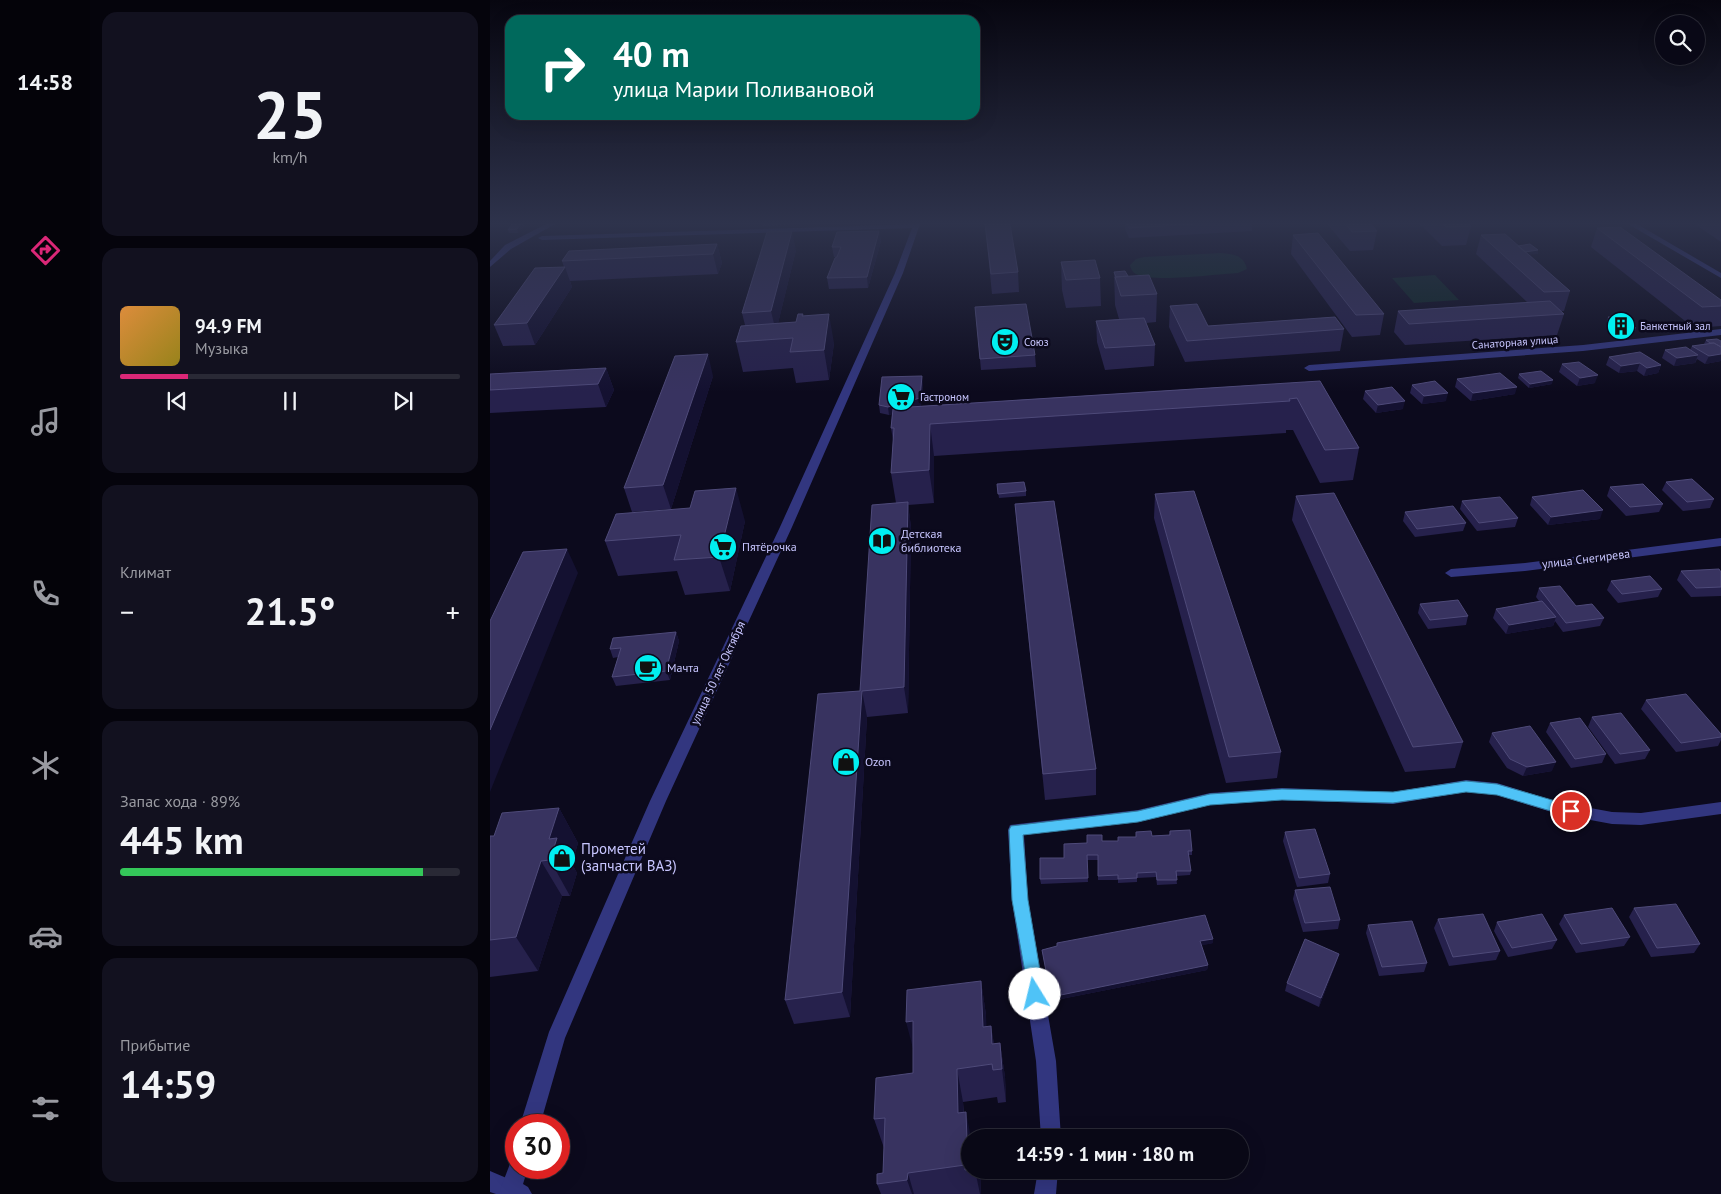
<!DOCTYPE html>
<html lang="ru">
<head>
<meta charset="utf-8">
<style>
  :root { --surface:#090816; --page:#12111f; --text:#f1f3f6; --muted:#999aa1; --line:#292935; --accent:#db2777 }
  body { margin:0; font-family:"PT Sans",sans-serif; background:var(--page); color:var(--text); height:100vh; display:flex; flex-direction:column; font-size:19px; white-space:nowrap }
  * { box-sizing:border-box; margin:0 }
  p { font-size:16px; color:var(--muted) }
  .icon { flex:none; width:28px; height:28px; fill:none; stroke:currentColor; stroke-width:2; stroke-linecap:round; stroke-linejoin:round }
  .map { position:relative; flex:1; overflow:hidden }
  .drawer { display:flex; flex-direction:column; gap:12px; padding:12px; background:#05040c; width:400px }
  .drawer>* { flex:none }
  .guide { position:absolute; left:15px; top:15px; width:475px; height:105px; border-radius:15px; box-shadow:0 5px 20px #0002,0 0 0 1px var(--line); background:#00695c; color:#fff; overflow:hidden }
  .buttons { position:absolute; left:1165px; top:15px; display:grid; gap:10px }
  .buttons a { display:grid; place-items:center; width:50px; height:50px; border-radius:50%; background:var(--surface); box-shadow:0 5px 20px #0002,0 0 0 1px var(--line); font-size:25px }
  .speed { position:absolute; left:15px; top:1114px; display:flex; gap:10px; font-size:25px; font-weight:700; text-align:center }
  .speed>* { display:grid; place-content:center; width:65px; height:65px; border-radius:50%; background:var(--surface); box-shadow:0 5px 20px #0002,0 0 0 1px var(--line); line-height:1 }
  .speed .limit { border:8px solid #d22; background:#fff; color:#111 }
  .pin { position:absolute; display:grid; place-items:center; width:42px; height:42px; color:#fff; margin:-21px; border:2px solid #fff; border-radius:50%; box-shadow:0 1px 5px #0007 }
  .me { position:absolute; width:55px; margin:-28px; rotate:351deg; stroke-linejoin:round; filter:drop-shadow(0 0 4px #0008) }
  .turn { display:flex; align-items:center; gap:18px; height:105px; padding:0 25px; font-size:22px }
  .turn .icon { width:65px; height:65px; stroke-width:2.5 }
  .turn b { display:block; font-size:35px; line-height:42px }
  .big { font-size:38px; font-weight:700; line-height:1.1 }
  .drawer .widget { flex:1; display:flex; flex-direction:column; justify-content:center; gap:8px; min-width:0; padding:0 18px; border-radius:15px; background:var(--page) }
  .drawer .dial { align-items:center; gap:0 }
  .dial b { font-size:65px; line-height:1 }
  .song { display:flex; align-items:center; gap:15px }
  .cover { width:60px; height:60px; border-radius:8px; background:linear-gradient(135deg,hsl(30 70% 55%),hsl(50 70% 35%)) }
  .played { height:5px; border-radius:2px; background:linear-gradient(90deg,var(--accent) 20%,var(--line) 20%) }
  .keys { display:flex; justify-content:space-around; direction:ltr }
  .heat { display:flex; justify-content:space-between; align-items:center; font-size:28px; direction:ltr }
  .charge { height:8px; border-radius:4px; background:linear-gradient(90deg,#34c759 89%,var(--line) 0) }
  .trip { position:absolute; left:471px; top:1129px; width:288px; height:50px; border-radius:25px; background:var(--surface); box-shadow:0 5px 20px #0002,0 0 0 1px var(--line); font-weight:700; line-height:50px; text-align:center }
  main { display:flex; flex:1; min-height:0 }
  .tab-bar { display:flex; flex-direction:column; width:90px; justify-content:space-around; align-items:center; background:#040309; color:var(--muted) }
  .tab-bar .icon { width:35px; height:35px }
  .tab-bar .active { color:var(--accent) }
  .tab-bar b { font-size:22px; color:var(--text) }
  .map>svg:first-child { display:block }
  .green { fill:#0d2724 }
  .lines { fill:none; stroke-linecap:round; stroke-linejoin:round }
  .minor { fill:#32367f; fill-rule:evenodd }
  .tertiary { fill:#32367f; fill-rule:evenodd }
  .wall { fill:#26214c }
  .shaded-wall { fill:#141131 }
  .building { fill:#383360; stroke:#4e4a79 }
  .route { fill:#4fc3f7; stroke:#337fa1 }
  .labels { text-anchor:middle; stroke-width:5; stroke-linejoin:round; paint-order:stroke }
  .far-poi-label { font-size:11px; fill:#c8c6ff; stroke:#0c0a1d; text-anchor:start }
  .far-street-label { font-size:11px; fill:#c8c6ff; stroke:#0c0a1d }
  .poi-label { font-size:12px; fill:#c8c6ff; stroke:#0c0a1d; text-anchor:start }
  .street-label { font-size:12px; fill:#c8c6ff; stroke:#0c0a1d }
  .near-poi-label { font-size:15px; fill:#c8c6ff; stroke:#0c0a1d; text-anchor:start }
</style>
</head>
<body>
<main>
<nav class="tab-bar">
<b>14:58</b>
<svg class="icon active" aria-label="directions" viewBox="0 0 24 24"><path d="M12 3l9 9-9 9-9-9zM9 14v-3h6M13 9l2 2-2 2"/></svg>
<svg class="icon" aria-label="music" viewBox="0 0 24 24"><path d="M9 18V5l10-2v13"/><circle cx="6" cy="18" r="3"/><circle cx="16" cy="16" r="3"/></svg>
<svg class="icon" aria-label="phone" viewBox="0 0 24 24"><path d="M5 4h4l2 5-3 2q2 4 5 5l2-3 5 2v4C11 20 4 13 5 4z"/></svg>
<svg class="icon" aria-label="climate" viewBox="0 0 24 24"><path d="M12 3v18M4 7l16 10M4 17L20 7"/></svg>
<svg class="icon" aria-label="car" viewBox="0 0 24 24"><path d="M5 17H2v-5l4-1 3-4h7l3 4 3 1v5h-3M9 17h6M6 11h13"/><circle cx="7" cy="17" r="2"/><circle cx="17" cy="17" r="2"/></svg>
<svg class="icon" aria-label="filters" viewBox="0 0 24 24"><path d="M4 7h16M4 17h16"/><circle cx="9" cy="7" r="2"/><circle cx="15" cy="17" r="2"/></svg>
</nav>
<section class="drawer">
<div class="widget dial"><b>25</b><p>km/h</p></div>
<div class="widget">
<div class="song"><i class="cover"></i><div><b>94.9 FM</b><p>Музыка</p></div></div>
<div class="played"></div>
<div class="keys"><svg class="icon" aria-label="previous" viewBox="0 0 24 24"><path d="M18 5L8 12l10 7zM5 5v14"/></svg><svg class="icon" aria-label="pause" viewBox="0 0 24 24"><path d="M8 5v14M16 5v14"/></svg><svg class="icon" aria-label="next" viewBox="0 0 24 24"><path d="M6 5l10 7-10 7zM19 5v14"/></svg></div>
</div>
<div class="widget"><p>Климат</p>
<div class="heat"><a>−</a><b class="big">21.5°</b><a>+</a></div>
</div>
<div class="widget"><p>Запас хода · 89%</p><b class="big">445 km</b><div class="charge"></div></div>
<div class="widget"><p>Прибытие</p><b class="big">14:59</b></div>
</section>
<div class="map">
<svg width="1231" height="1194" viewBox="0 0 1231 1194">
  <rect width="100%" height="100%" fill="#0c0a1d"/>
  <!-- green -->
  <path class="green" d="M731 253C743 254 754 255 757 269L748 273C727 274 663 283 646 274 642 272 641 269 640 265L646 259 654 257Z
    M945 275 969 300 924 303 902 278Z"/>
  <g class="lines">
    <!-- minor -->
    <path class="minor" d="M56 224H65L21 249 0 267V261L15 245Z
      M1231 329V335L1093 351 819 371 814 368 819 365 1093 345Z
      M1231 538V546L1035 571 961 577 955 573 961 569 1035 563Z
      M976 780 1007 783 1068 802 1122 812 1151 813 1231 802V814L1151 825 1122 824 1068 814 1007 795 976 792 903 804 792 800 720 805 648 822 534 835 538 900 566 1061 571 1138H551L546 1061 522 900 518 830 520 825 648 810 720 793 792 788 903 792Z
      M548 1170H568L566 1194H544Z
      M0 1171 28 1183 32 1190 30 1194H6L0 1192Z"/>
    <!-- tertiary -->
    <path class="tertiary" d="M430 224 413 273 302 527 176 801 75 1038 50 1125H30L59 1032 160 801 290 527 405 273 422 228 52 240 48 238 52 236Z
      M1138 224H1147L1231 273V278Z
      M26 1158V1168H38L33 1184 38 1187 42 1194H12L10 1190 21 1161Z"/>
  </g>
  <!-- wall -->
  <path class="wall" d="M273 224H304L273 226Z
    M495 224 528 272 529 292 502 294Z
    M635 224H762V231L639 238 635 229Z
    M837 224H881L887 231 883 250 860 251Z
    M930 224H979L981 226 976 245 952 246Z
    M1205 224H1231V242Z
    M35 225 28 233H19L18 230Z
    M1107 228 1231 300V326L1204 328 1101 247Z
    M389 231 391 241 378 288 339 289 337 278 347 257H344L342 247Z
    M803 235 894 314 890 335 862 337 801 254Z
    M991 235 1028 246 1048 250V254H1039L1080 291 1074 311H1071L1074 314 1067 335 915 345 904 332 908 311 1037 302 986 254Z
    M227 244 232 263 228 274 80 281 82 287 45 345 13 346 4 325 74 267 72 261Z
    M306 250 288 323 306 322 313 314V315L344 343 339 380 306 383 303 368 253 372 246 342 255 325 252 313Z
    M571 262 610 278 611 306 576 308 572 290Z
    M624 272 638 276 667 294 666 322 656 323 665 345 664 366 615 370 607 342 606 321 629 319 625 305Z
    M680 306 718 326 854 329 850 351 695 362 679 327Z
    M485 307 545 355 546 367 491 370Z
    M1118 317 1146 328 1145 331 1129 332 1117 321Z
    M1216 340 1231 341V361L1215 364 1207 359 1205 363 1184 366 1172 358 1175 350H1200L1202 346 1214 344Z
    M1119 357 1171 365 1168 373 1154 376 1147 371 1129 373 1116 365Z
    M1072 364 1105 383 1087 386 1069 372Z
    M116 368 124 390 116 407 0 413V374Z
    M1029 374 1062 384 1039 388 1028 378Z
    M223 376 181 509 142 512 134 488Z
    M967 379 1025 394 981 401 965 387Z
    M830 381 869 448 863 480 830 483 803 430H796V433L444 456V503L418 505 421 527 418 713 377 717 360 1017 304 1024 295 1000 370 691 406 503 401 473 403 440 401 428 402 414 399 415 390 413 389 405 433 383 431 406Z
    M922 385 956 401 932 404 920 393Z
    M875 391 913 409 886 413 873 399Z
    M1176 482 1224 499 1220 508 1193 511 1172 490Z
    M507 484 536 491V496L509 498Z
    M1120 487 1173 504 1169 512 1136 516 1117 496Z
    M665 494 791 752 787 778 736 783 664 518Z
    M806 496 973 742 965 768 915 772 802 520Z
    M1042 497 1110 519 1058 525 1040 505Z
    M972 501 1028 518 1025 527 987 531 970 509Z
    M525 504 606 769V795L555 800 527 528Z
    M915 512 976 523 973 531 925 537 913 521Z
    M255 521 240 591 195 595 187 571 128 576 115 541Z
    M1191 571 1231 572V596L1201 597 1187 580Z
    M1121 581 1172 589 1168 597 1128 603 1117 590Z
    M1049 588 1086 606 1114 618 1110 626 1073 632 1065 621 1063 626 1016 634 1003 618 1006 609 1049 601 1046 597Z
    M930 604 978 616 976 625 938 629 928 613Z
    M186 632 189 641 180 680 126 686 122 677 128 657 123 658 120 649Z
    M1156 700 1231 734V740L1228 746 1186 752 1151 709Z
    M1102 717 1160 750 1155 759 1125 764 1098 727Z
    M1060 723 1116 754 1112 763 1081 768 1056 732Z
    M1002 733 1062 771 1033 776 1017 768 999 742Z
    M69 808 88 843 82 864 87 873 80 896H72L48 971 0 977V836H4Z
    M680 831 702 851V855H699L701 871 700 875 686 876 687 884 667 885 666 877 647 878V882L628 883V880H608V860H597L598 882 551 884 550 879 574 858 597 843 612 841H628L662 836 679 835Z
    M795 832 840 874 838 883 807 887 793 841Z
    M805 890 850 920 848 929 813 932 803 899Z
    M1144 908 1210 944 1204 953 1161 957 1139 917Z
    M1074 915 1140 937 1134 946 1086 953 1069 924Z
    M948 919 1010 951 1006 960 959 966 944 928Z
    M1007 922 1067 940 1062 949 1018 957 1004 931Z
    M878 925 937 963 934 972 889 976 876 933Z
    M723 939V943L711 945 718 965 717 970 561 1001 552 950 567 947V943Z
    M849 954 846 963 829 1007 795 991 797 983Z
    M491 981 496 1015V1027L501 1026 504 1044 510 1043 515 1077 516 1102 508 1103 507 1097 473 1102 474 1113 480 1138V1170H490L491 1194H391L387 1184 393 1173 394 1148 384 1119 423 1073Z"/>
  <!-- shaded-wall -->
  <path class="shaded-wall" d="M31 224H35L28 233 27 229Z
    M302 231 306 250 286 332 281 311Z
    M389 231 391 241 378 288 377 277Z
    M227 244 232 263 228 274 223 254Z
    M1048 250V254L1032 255 1033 252Z
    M75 267 82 287 45 345 37 323Z
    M339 314 344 343 339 380 334 350Z
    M218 354 223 376 181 509 173 485Z
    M1231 354V361L1215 364 1219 356Z
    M1208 355 1205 363 1184 366 1187 358Z
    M1150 363 1147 371 1129 373 1131 366Z
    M1171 365 1168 373 1154 376 1157 368Z
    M116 368 124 390 116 407 108 384Z
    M1108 375 1105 383 1087 386 1090 378Z
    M432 376 433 383 431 406 399 415 398 407Z
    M1063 380 1062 384 1039 388 1040 384Z
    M1027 387 1025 394 981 401 983 393Z
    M958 393 956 401 932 404 934 396Z
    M915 401 913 409 886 413 888 405Z
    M440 424 444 456V503L439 470Z
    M246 488 255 521 240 591 229 557Z
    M418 502 421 527 418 713 414 687Z
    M1113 510 1110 519 1058 525 1061 517Z
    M77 549 88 573 0 792V730Z
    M1066 617 1063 626 1016 634 1019 625Z
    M186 632 189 641 180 680 176 671Z
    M372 691 377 717 360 1017 352 992Z
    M1066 762 1062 771 1033 776 1037 767Z
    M69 808 88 843 82 864 87 873 80 896 60 860 59 839Z
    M51 861 72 896 48 971 26 937Z
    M723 939V943L710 946V941Z
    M849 954 846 963 829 1007 831 998Z
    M718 965 717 970 561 1001V997Z
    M491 981 496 1015 498 1061 493 1027Z
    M423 1021 425 1056 416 1022Z
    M501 1026 506 1059 502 1044Z
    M510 1043 515 1077 516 1102 512 1069Z
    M467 1069 473 1102 475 1145 468 1113Z
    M476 1112 481 1138H480V1155L477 1140Z
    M485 1170H490L491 1194H490Z
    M418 1173 424 1194H422L417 1180Z"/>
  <!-- building -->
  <path class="building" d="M22 224H31L27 229 18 230Z
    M495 224H520L528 272 501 274Z
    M637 224H705L639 228Z
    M856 224H881L887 231 862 232Z
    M953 224H979L981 226 956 227Z
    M1130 227 1231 300V306L1212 307 1107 228Z
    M302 231 281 311 252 313 277 232Z
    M389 231 377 277 337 278 345 258 347 257 351 247H342L347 232Z
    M828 233 894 314 866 315 803 235Z
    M1015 234 1080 291 1054 292 991 235Z
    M227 244 223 254 72 261 79 251Z
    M1040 244 1048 250 1035 252 1028 246Z
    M605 260 610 278 576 280 571 262Z
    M75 267 37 323 4 325 45 268Z
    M635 271 638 276 626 277 624 272Z
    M659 275 667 294 631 296 625 277Z
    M1060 301 1074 314 919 324 908 311Z
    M536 304 545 355 490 359 485 307Z
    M707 304 718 326 845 317 854 329 697 341 680 306Z
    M308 314H313L312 316 339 314 334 350 300 352 303 338 246 342 251 326 306 322Z
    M1118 317H1134L1146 328H1130Z
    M654 318 665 345 615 348 606 321Z
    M1227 339 1231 341V347L1224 343H1220L1216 340Z
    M1224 343 1231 347V354L1219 356 1202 346Z
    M1196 347 1208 355 1187 358 1175 350Z
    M1150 352 1171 365 1157 368 1150 363 1131 366 1119 357Z
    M218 354 173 485 134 488 185 356Z
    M1089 362 1108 375 1090 378 1072 364Z
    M116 368 108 384 0 390V374Z
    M1051 371 1063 380 1040 384 1029 374Z
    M1010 373 1027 387 983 393 967 379Z
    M432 376 430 398 398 407 389 405 392 377Z
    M830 381 869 448 835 450 807 398 799 399 800 401 440 424 439 470 401 473 404 428H401L403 409 420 408V407Z
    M945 381 958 393 934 396 922 385Z
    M902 387 915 401 888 405 875 391Z
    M1202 479 1224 499 1197 502 1176 482Z
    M534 482 536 491 508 494 507 484Z
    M1153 484 1173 504 1140 507 1120 487Z
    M246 488 229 557 184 560 191 535 115 541 126 514 200 508 205 491Z
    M1093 490 1113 510 1061 517 1042 497Z
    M704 491 791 752 739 757 665 494Z
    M844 493 973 742 923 747 806 496Z
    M1010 497 1028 518 989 523 972 501Z
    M564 501 606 769 553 774 525 504Z
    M418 502 414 687 372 691 352 992 295 1000 328 694 370 691 382 505Z
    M963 506 976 523 927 529 915 512Z
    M77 549 0 730V621L33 552Z
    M1229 569 1231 572V587L1206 588 1191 571Z
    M1160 576 1172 589 1132 594 1121 581Z
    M1070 586 1086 606 1102 604 1114 618 1076 623 1049 588Z
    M968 600 978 616 940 620 930 604Z
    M1052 601 1066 617 1019 625 1006 609Z
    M186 632 176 671 122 677 131 648 120 649 123 638Z
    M1196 694 1231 734V737L1191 743 1156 700Z
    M1131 713 1160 750 1130 754 1102 717Z
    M1090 718 1116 754 1085 759 1060 723Z
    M1040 726 1066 762 1037 767 1020 759 1002 733Z
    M69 808 59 839 67 838 60 860 51 861 26 937 0 940V836H4L12 813Z
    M825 829 840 874 809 878 795 832Z
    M700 830 702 851H698L701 871H686L687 880H667L666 872 647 873V878L628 879V875L608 876V855H597L598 878 550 879V858H574V844L597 843V835H612V841H628V837H646V832L661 831 662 836 680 835V831Z
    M840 887 850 920 815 923 805 890Z
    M1186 904 1210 944 1167 948 1144 908Z
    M1122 908 1140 937 1091 944 1074 915Z
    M993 914 1010 951 963 957 948 919Z
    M1052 914 1067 940 1022 948 1007 922Z
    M715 915 723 939 710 941 718 965 561 997 552 950 567 946V943Z
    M922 921 937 963 892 967 878 925Z
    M815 939 849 954 831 998 797 983Z
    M491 981 493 1027 501 1026 502 1044 510 1043 512 1069 503 1070 502 1064 467 1069 468 1113 476 1112 477 1140 480 1139V1169L475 1170V1165L418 1173 417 1180 387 1184V1174L393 1173 395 1118 384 1119 386 1078 423 1073V1021L416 1022 417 990Z"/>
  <!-- sky -->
  <linearGradient id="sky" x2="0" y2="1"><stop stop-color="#070610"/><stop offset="0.57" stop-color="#2e334c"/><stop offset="1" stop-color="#2e334c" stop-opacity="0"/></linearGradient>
  <rect width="1231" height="392" fill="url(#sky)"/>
  <!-- route -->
  <path class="route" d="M976 781 1007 784 1086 807 1088 811 1086 815 1081 817 1007 795 976 792 903 803 792 800 720 805 648 822 533 835 538 900 554 994 551 1000 545 1002 540 1000 522 900 519 830 521 826 648 811 720 794 792 789 903 792Z"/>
  <!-- icons -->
  <defs>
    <symbol id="building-disc" viewBox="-11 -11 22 22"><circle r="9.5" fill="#00eff1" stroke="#0c0a1d"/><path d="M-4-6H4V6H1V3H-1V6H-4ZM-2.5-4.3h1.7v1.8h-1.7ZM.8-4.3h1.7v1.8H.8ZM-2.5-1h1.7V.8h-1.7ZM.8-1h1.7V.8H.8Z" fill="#111"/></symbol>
    <symbol id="theatre-disc" viewBox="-11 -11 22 22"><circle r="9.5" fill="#00eff1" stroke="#0c0a1d"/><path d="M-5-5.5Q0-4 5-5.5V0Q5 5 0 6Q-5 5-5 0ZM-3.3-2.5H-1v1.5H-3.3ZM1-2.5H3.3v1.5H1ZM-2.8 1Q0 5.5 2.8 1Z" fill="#111"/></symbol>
    <symbol id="supermarket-disc" viewBox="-11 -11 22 22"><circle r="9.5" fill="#00eff1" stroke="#0c0a1d"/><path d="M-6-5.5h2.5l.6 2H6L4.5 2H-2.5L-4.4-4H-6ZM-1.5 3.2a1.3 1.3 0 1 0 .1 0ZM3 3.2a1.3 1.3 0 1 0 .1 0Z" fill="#111"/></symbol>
    <symbol id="library-disc" viewBox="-11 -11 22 22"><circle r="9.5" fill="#00eff1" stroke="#0c0a1d"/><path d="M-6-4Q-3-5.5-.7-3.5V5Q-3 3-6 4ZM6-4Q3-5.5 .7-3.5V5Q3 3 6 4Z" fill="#111"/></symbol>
    <symbol id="cafe-disc" viewBox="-11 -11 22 22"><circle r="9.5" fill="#00eff1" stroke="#0c0a1d"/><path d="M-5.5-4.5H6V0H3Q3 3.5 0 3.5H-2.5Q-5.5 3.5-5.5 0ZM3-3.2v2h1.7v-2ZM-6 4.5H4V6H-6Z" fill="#111"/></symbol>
    <symbol id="shop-disc" viewBox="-11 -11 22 22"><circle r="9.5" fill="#00eff1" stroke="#0c0a1d"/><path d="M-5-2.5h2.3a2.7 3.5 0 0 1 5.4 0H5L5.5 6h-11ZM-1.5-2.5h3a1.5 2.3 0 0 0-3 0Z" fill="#111"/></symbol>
  </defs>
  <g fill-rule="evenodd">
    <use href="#building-disc" x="1115" y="310" width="32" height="32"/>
    <use href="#theatre-disc" x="499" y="326" width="32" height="32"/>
    <use href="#supermarket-disc" x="395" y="381" width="32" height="32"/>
    <use href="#library-disc" x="376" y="525" width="32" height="32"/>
    <use href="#supermarket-disc" x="217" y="531" width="32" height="32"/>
    <use href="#cafe-disc" x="142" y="652" width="32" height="32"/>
    <use href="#shop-disc" x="340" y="746" width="32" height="32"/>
    <use href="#shop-disc" x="56" y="842" width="32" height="32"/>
  </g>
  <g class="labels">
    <!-- far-poi labels -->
    <g class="far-poi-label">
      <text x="1150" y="330">Банкетный зал</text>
      <text x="534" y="346">Союз</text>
      <text x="430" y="401">Гастроном</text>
    </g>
    <!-- far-street labels -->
    <g class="far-street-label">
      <text transform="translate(1025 342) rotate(-4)" y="4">Санаторная улица</text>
    </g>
    <!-- poi labels -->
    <g class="poi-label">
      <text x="411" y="538">Детская<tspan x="411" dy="14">библиотека</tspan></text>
      <text x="252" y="551">Пятёрочка</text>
      <text x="177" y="672">Мачта</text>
      <text x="375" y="766">Ozon</text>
    </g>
    <!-- street labels -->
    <g class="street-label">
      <text transform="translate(1096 559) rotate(-7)" y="4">улица Снегирева</text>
      <text transform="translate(228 673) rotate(-65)" y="4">улица 50 лет Октября</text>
    </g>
    <!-- near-poi labels -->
    <g class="near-poi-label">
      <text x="91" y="854">Прометей<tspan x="91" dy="17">(запчасти ВАЗ)</tspan></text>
    </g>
  </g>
</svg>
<div class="buttons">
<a><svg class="icon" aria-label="search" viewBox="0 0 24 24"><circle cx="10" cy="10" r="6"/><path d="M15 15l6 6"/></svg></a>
</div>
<div class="speed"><div class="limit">30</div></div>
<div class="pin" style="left:1081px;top:811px;background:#d93025"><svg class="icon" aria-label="arrive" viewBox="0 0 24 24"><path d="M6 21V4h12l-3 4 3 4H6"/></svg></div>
<svg class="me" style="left:545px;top:994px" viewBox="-20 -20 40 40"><circle r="19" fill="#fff"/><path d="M0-13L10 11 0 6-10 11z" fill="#4fc3f7"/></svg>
<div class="trip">14:59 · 1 мин · 180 m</div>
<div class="guide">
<div class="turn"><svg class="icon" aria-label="right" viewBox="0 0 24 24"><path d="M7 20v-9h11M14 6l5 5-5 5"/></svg><div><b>40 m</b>улица Марии Поливановой</div></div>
</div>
</div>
</main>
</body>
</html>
